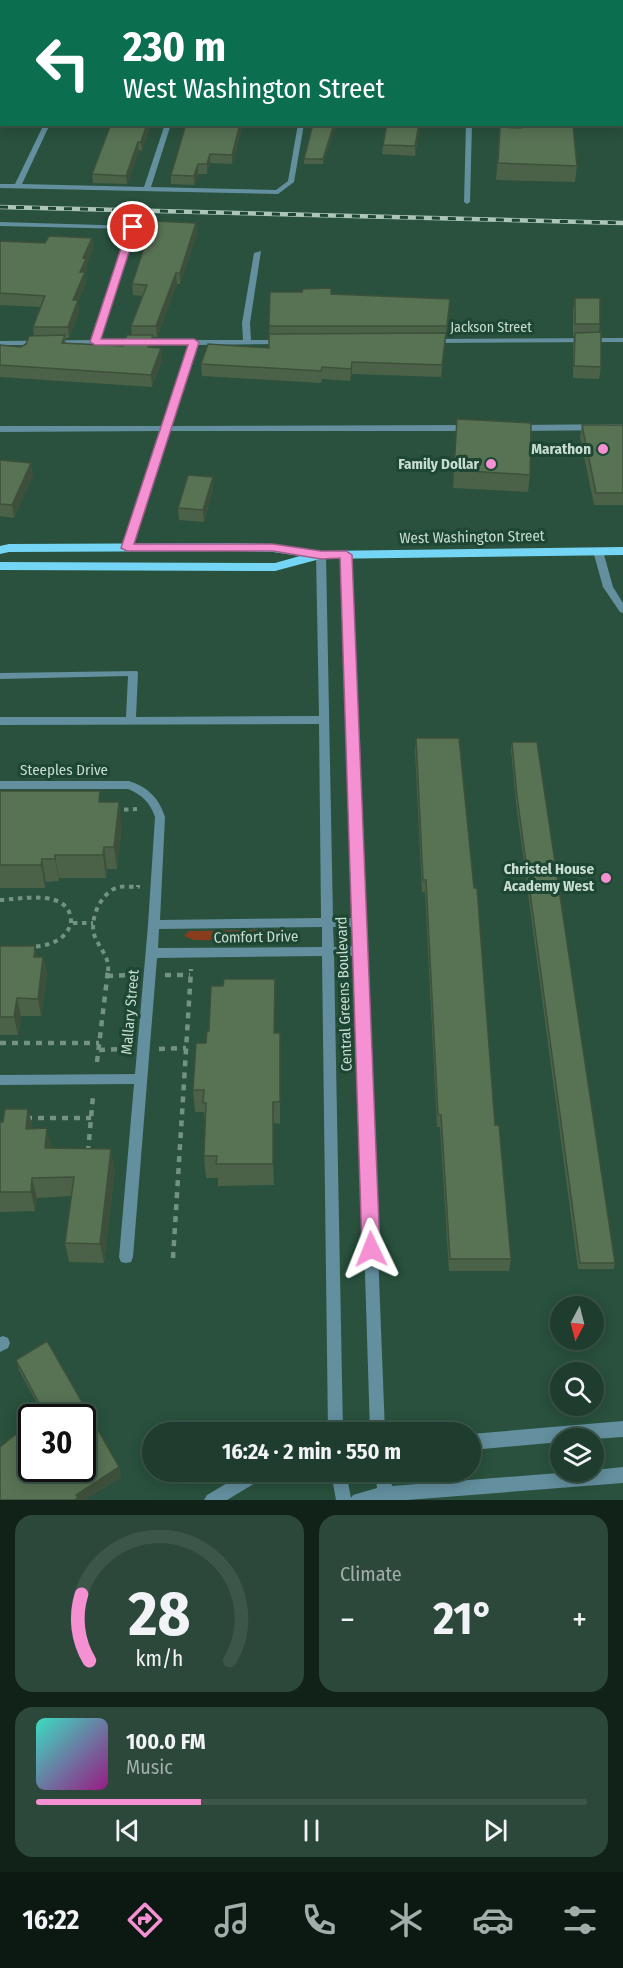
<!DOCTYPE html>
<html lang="en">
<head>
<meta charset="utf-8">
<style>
  :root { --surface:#1f3d2e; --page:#2c483a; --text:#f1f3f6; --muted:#a1aeaa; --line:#3c564a; --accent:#f591d2 }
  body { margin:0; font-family:"Fira Sans Condensed",sans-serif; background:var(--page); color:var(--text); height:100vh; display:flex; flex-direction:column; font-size:22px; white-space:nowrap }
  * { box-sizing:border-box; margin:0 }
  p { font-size:20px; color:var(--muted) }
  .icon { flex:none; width:33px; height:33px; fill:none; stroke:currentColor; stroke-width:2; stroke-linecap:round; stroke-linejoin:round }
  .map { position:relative; height:1500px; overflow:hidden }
  .panel { display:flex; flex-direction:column; gap:15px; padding:15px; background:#112219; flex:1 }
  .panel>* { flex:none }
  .banner { position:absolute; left:0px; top:0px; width:624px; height:126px; box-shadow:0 3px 15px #0003,0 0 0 2px var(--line); background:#0b6e4f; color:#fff; overflow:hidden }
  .needle { width:39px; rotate:187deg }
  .tools { position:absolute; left:550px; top:1296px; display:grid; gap:12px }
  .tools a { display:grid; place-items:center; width:54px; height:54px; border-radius:50%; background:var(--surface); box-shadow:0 3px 15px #0003,0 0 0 2px var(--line); font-size:30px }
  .speed { position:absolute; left:18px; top:1404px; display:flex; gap:12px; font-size:30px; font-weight:700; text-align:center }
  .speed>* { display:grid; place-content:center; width:78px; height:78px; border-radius:50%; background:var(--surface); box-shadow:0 3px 15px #0003,0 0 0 2px var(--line); line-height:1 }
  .speed .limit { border:3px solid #111; border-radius:9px; background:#fff; color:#111 }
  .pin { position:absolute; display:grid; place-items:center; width:51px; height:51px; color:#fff; margin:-26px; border:3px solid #fff; border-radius:50%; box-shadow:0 2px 6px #0007 }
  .me { position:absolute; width:66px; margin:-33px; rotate:358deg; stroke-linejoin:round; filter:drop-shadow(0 0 4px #0008) }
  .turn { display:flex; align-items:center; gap:21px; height:126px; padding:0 24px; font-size:27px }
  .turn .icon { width:78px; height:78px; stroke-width:2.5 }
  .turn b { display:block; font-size:42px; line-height:51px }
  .big { font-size:45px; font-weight:700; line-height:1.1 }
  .panel .tile { flex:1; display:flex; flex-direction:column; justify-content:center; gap:9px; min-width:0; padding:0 21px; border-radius:18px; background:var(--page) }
  .panel .dial { align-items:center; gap:0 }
  .dial svg { height:156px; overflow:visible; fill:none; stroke:var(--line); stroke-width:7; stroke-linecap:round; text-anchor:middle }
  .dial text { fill:var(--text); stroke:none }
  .song { display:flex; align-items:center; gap:18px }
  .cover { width:72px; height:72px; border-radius:9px; background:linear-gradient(135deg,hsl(170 70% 55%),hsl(310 70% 35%)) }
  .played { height:6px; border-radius:3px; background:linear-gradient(90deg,var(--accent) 30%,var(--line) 30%) }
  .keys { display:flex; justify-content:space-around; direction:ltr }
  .heat { display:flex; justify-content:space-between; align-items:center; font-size:33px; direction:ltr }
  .panel .tiles { flex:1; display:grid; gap:15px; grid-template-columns:1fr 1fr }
  .tile:last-child { grid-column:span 2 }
  .trip { position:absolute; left:142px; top:1422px; width:339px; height:60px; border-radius:30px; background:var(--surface); box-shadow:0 3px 15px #0003,0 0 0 2px var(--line); font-weight:700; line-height:60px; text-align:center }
  .tab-bar { display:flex; height:96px; justify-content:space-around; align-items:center; background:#0c1812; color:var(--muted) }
  .tab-bar .icon { width:42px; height:42px }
  .tab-bar .active { color:var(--accent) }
  .tab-bar b { font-size:27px; color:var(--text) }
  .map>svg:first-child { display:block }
  .green { fill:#8a3d1d }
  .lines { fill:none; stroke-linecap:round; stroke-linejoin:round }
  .path-far1 { stroke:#739282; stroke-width:4; stroke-dasharray:4.5 4.5; stroke-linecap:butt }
  .path { stroke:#739282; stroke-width:4.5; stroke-dasharray:6 6; stroke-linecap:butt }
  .minor { fill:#638f9e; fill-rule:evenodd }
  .major { fill:#75d5f4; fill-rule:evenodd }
  .rail-casing { stroke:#aec6b9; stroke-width:4.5 }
  .rail { stroke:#1d4633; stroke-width:3; stroke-dasharray:8; stroke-linecap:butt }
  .wall { fill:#4c6248 }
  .shaded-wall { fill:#3e503b }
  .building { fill:#587254; stroke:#3e503b; stroke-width:1.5 }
  .route { fill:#f591d2; stroke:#9f5e88; stroke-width:1.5 }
  .poi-dot { fill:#f591d2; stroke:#1d4633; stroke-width:2 }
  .labels { text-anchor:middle; stroke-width:6; stroke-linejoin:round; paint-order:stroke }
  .far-street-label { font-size:14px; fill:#c8ddd1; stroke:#1d4633 }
  .poi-label { font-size:15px; font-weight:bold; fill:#c8ddd1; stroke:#1d4633; text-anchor:end }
  .street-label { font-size:15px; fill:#c8ddd1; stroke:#1d4633 }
</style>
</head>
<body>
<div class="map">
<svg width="623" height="1500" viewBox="0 0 623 1500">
  <rect width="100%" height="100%" fill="#29513d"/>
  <!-- green -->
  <path class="green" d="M280 930 285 932 286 935 281 940H194L184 936 189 931Z"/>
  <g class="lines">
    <!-- path-far1 -->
    <path class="path-far1" d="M115 810 137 809
      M0 900C22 899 72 888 71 923 66 941 48 946 31 947
      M73 923H93
      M108 971C110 958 100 949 95 937 88 921 101 891 119 887 125 886 132 887 138 887V885
      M191 971V969"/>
    <!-- path -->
    <path class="path" d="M165 975H190
      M107 976 134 975
      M0 1043H99
      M159 1049 186 1048
      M99 1050 125 1049
      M97 1062 108 970
      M26 1118H91
      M88 1152 93 1096
      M173 1258 191 970"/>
    <!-- minor -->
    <path class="minor" d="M97 0H103L96 2Z
      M206 0H212L205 2Z
      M622 94H623V98H622Z
      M44 124H50L22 184 144 187 165 124H171L151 187 276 190 288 181 298 124H304L294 182 278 194 0 188V184H15Z
      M466 124H472L470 202 467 204 464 202Z
      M0 222 135 226 137 227 99 340H243L242 323 254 253 261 251 250 323 251 340H282L286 342 282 344 197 345 171 426 470 425 474 428 470 431H169L132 548 130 550H124L122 548 161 431 0 432V426H162L189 345H0V341L92 340 129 229 0 226Z
      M623 338V342L432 343 428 341 432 339Z
      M623 424V430L518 431 514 428 518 425Z
      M598 548 603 551 613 587 623 603V613L620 612 603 587 593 551Z
      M321 552 326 555 333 918H353L341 555 346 552 351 555 385 1432H370L355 956H334L343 1432H328L322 956 157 958 133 1257 131 1262 126 1263 121 1262 119 1257 134 1084 0 1085V1075L135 1074 148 925 155 817C150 802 142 795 128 789H0V781H129C148 787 159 798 165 817L160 920 321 918 319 724 0 725V717H126L128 676 0 679V673L137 671 138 673 136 717 319 716 316 555ZM322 927V947L158 948 159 929ZM333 927H354V946L334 947Z
      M3 1336 8 1338 10 1343 8 1348 0 1352V1337Z
      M623 1421V1437L594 1439 561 1438V1442L471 1450V1434Z
      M623 1467V1483L407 1500H336L331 1472H346L351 1498 353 1495 377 1488 375 1472H389L392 1486 571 1472H594V1470Z
      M246 1472H274L271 1477 260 1480 227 1500H204L207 1495Z"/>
    <!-- major -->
    <path class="major" d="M235 543 273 544 321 551 623 547V555L320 559 275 571 0 570V562L275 563 300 556 273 552 235 551 9 552 0 554V546L9 544Z"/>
    <defs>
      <path id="rail" d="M0 207 623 223"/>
    </defs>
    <!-- rail casing -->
    <use href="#rail" class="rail-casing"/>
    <!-- rail -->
    <use href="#rail" class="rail"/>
  </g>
  <!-- wall -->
  <path class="wall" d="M2 26V124H41L40 127 0 125V29Z
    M111 124H151L142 151 139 150 127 184 93 183 92 174Z
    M186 124H243L232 164 210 163 207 174H198L194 185 171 184V175Z
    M313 124H336L323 164H304V159Z
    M420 124 415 156 382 154 383 145Z
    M500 127 520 128 577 166 575 182 496 180Z
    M196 223 197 234 180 284H177L157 337H153V348H161L162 360 152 387 0 377V345L21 347 26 344 34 336 33 327 41 307 0 305V241L45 243 92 238 93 249 87 263V270L85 275 86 283 78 302 79 312 69 338H65L66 343 123 346 132 335 131 326 143 296 133 295 132 284Z
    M270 292 331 294 449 309 441 377 352 374 350 381 322 379 321 383 202 376 201 364 269 348Z
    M575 298 600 324 599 332 601 367 599 379 573 378V344L574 336H573V310Z
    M457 419 530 475 528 492 453 488Z
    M582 425H623V505H594L580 437Z
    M0 460 33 475 14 518 0 516Z
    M213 489 204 522 179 520 178 508Z
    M416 738 495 1125 511 1259 509 1271H449L440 1127H437L425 892H422L415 751Z
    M512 742 615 1263 614 1269H578L516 803 511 749Z
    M0 791 102 802 122 824 117 869H107L106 878H59V881L46 882 45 888H0Z
    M0 946 38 957H43L47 974 41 1016H21L18 1035H0Z
    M275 979V1033H280V1124L274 1123V1185L218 1186V1178H206L204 1156 205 1122 204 1112H195L193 1090 209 1031 223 986Z
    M0 1122 33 1129 52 1148 115 1169 104 1263 69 1262 65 1243 71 1196 37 1198 35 1211 0 1212Z
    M47 1341 119 1467 121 1477 84 1500H0V1447L20 1431 32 1448V1468H46L53 1480 72 1468H82V1418H45L19 1370 16 1360Z"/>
  <!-- shaded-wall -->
  <path class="shaded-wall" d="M147 124H151L142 151 141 142Z
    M240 124H243L232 164V155Z
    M334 124H336L323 164V159Z
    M419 124H420L415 156V146Z
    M138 142 139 150 127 184 126 176Z
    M210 154V163L207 174V164Z
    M198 164V174L194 185V176Z
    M196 223 197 234 180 284V273Z
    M92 238 93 249 87 263V270L85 275 86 283 78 302 79 312 69 338 68 327 73 300 83 258Z
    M176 273 177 284 157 337 156 326Z
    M153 335 154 346 149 359 148 347Z
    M161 348 162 360 152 387 151 375Z
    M352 362V374L350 381 351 369Z
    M31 463 33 475 14 518 12 505Z
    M213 477V489L204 522 203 510Z
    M119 802 122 824 117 869 114 847Z
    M104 847 107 869 106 878 103 855Z
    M55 855 59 878V881L55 859Z
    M42 859 46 882 45 888 41 865Z
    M35 946 39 964 34 957Z
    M43 957 47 974 41 1016 38 999Z
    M275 979V1055L274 1033Z
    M17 998 21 1016 18 1035 14 1017Z
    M280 1033 281 1055 280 1124Z
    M273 1102 274 1123V1185L273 1164Z
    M28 1109 33 1128 26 1129Z
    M47 1128 52 1148H45Z
    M111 1149 115 1169 104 1263 100 1244Z
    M32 1178 37 1198 35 1211 31 1192Z
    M119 1467 121 1477 84 1500H75L76 1495Z"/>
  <!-- building -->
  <path class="building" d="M17 0H84L83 2H16Z
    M127 0H192V2H127Z
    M230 0H257L256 2H230Z
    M2 26V70H0V36L1 34H0V29Z
    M0 77H2V117H0Z
    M111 124H147L141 142H138L126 176 92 174Z
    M186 124H240L232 155 210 154 207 164H198L194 176 171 175Z
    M313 124H334L323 159H304Z
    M387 124H419L415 146 383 145Z
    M521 124 573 126 577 166 498 163 500 127 521 128Z
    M153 221 196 223 180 273H176L156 326H131L147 285 132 284Z
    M49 236 92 238 83 258 86 259 80 272H85L73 300H78L68 327H33L45 296 0 293V241L45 243Z
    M331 288V294L450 299 447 326H269L270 292H302L303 289Z
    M575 298H600V324H575Z
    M601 332V367L574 366 575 333Z
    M446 333 442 365 352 362 351 369 322 367 321 371 201 364 208 344 269 348V334Z
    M65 335 62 343 123 346 127 335H153L148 347 161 348 151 375 0 365V345L21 347 26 344 29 336Z
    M457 419 531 423 530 475 454 470Z
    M582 425H623V493H596Z
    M0 460 31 463 12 505 0 504Z
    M188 475 213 477 203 510 178 508Z
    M416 738H459L474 888H477L495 1125H499L511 1259H450L441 1115H438L426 880H423Z
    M512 742H537L615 1263H580L517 796Z
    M0 791H100L99 802H119L114 847H104L103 855H55V859H42L41 865H0Z
    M0 946H35L34 957H43L38 999 17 998 14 1017H0Z
    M224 979H275L274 1033H280V1102H273V1164H216L217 1156H204L206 1103H203L204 1090H193L196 1043H206L207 1031H209L211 986H223Z
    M5 1109H28L26 1129 47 1128 45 1148 111 1149 100 1244 65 1243 74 1177 32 1178 31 1192H0V1122H3Z
    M47 1341 119 1467 76 1495 78 1497 75 1500H0V1447L20 1431 32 1448V1468H46L53 1480 72 1468H82V1418H47L16 1360Z"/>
  <!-- route -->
  <path class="route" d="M133 224 137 227 101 339H194L199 342 134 544H273L321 551H346L352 555 380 1249 377 1255 371 1257 365 1255 362 1249 340 558 321 559 273 551H127L121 548 188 345H95L90 342 128 227Z"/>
  <!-- markers -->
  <g class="poi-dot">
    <circle cx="603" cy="449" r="6"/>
    <circle cx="491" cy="464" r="6"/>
    <circle cx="606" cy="878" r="6"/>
  </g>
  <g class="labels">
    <!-- far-street labels -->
    <g class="far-street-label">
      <text x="491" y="332">Jackson Street</text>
    </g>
    <!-- poi labels -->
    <g class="poi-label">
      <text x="591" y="454">Marathon</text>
      <text x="479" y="469">Family Dollar</text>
      <text x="594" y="874">Christel House<tspan x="594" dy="17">Academy West</tspan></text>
    </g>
    <!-- street labels -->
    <g class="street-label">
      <text transform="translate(472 537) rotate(-1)" y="5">West Washington Street</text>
      <text x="64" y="775">Steeples Drive</text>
      <text transform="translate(256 937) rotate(-1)" y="5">Comfort Drive</text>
      <text transform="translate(344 994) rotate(-92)" y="5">Central Greens Boulevard</text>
      <text transform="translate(130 1012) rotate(-85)" y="5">Mallary Street</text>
    </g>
  </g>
</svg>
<div class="tools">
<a><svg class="needle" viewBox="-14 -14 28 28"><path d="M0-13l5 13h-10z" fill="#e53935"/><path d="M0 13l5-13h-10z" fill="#a1aeaa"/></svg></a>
<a><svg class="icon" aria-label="search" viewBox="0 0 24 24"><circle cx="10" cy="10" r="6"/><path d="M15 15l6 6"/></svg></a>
<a><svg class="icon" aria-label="layers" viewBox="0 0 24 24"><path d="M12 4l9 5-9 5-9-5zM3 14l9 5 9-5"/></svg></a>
</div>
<div class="speed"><div class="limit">30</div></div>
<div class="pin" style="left:133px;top:227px;background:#d93025"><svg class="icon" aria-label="arrive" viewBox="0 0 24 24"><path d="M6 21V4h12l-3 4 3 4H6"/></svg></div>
<svg class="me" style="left:371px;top:1249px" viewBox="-20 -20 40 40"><path d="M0-17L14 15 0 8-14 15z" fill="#f591d2" stroke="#fff" stroke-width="4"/></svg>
<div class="trip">16:24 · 2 min · 550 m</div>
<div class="banner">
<div class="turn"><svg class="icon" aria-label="left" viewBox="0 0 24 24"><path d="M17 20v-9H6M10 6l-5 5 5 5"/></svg><div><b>230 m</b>West Washington Street</div></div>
</div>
</div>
<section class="panel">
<div class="tiles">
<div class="tile dial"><svg viewBox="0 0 100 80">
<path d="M14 69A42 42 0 1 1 86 69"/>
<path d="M14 69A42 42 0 0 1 10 35" stroke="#f591d2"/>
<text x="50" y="56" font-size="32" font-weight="700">28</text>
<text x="50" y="72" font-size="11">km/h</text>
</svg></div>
<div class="tile"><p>Climate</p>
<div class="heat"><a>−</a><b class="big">21°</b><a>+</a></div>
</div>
<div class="tile">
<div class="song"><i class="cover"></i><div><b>100.0 FM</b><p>Music</p></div></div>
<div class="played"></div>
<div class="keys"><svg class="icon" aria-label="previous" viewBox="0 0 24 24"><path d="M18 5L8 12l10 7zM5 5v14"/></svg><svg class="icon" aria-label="pause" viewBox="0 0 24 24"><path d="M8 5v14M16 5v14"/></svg><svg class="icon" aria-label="next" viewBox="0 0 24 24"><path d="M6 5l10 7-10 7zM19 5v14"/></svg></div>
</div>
</div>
</section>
<nav class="tab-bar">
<b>16:22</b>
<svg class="icon active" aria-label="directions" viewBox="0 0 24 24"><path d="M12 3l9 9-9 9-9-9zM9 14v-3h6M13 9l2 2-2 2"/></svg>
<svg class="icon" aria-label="music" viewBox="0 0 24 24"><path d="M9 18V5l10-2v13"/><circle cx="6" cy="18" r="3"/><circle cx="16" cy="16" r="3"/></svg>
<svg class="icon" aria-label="phone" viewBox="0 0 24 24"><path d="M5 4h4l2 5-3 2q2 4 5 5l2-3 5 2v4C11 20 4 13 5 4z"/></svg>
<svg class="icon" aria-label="climate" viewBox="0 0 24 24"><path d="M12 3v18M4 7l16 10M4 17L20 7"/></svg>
<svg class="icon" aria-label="car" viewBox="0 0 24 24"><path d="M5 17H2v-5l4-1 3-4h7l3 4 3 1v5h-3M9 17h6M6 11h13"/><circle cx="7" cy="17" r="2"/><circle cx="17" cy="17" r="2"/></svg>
<svg class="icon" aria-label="filters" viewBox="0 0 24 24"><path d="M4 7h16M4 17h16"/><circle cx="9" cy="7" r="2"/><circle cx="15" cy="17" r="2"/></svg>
</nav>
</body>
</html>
